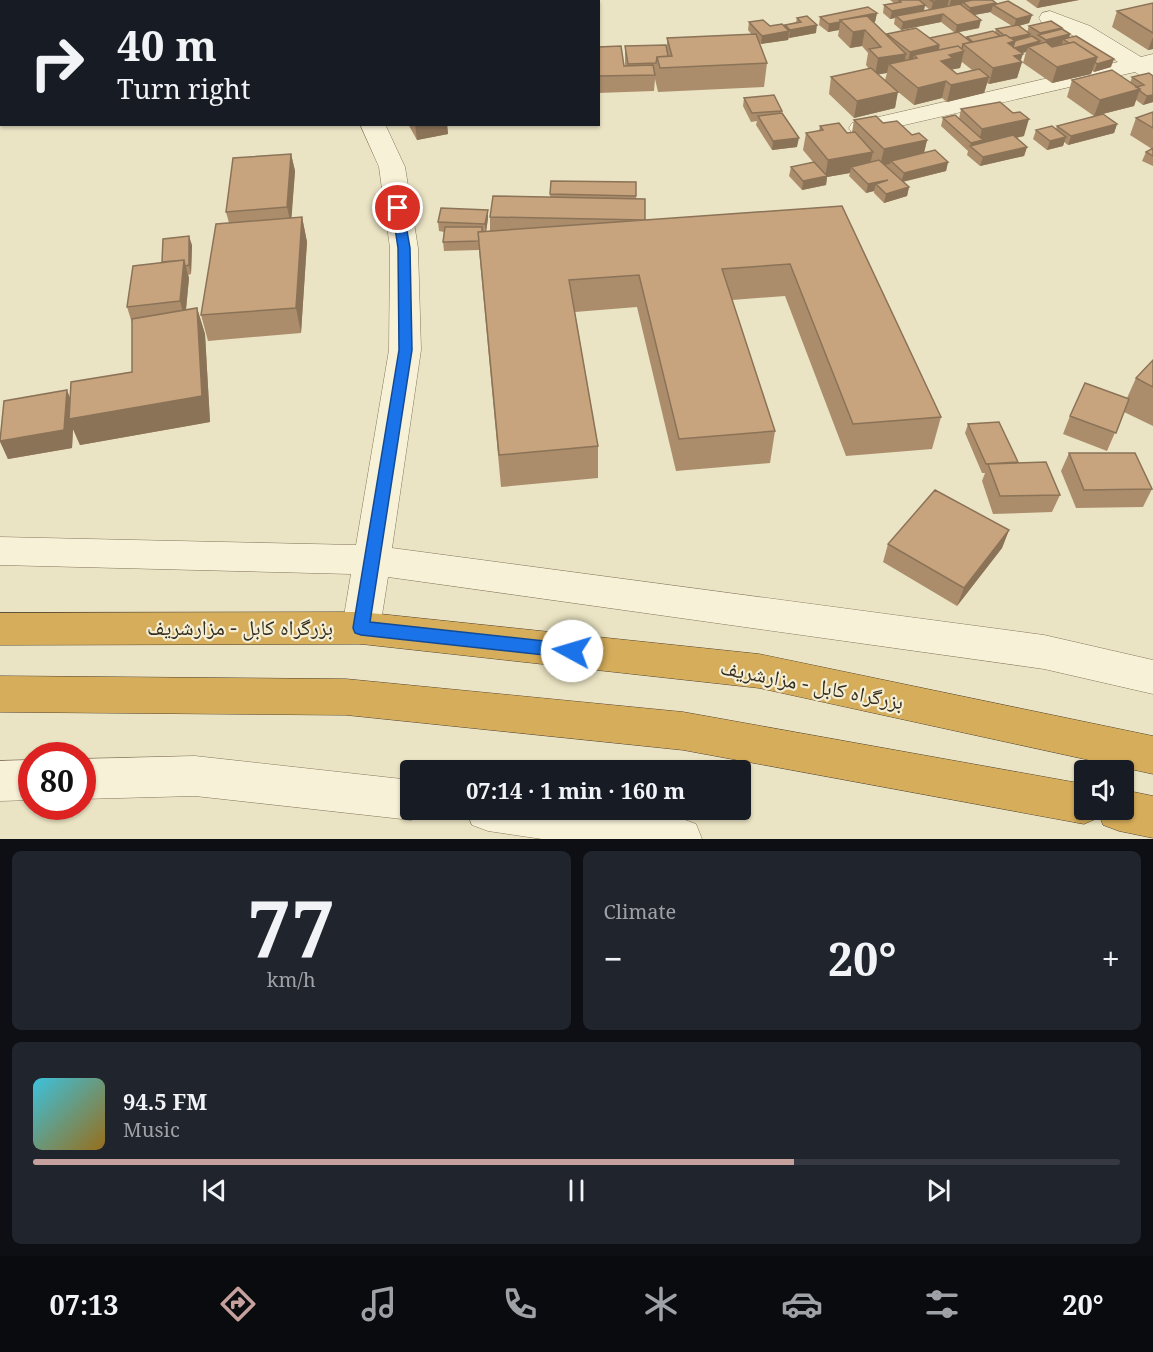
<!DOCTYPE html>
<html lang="en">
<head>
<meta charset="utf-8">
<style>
  :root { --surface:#171b24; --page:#20242c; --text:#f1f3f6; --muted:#9ea1a6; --line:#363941; --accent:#c5a09d }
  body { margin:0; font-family:"Noto Serif","Noto Naskh Arabic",serif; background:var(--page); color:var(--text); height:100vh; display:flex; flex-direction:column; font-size:22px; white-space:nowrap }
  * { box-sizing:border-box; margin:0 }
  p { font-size:20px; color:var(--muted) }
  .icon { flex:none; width:33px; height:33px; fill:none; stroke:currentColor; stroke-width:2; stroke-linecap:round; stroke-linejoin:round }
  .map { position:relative; height:839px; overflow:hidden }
  .drawer { display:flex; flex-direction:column; gap:12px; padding:12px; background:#0d0f14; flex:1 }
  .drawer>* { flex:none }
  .hud { position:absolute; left:0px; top:0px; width:600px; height:126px; box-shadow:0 2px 4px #0004; background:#171b24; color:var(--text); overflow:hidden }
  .buttons { position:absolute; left:1074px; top:760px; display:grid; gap:12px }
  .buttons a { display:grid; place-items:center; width:60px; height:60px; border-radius:6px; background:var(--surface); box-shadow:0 2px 4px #0004; font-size:30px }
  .speed { position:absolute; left:18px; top:742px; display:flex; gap:12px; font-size:30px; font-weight:700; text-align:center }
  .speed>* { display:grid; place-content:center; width:78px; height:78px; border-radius:50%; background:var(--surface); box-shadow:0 2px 4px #0004; line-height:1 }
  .speed .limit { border:9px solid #d22; background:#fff; color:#111 }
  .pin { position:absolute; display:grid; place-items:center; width:51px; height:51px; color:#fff; margin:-26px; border:3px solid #fff; border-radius:50%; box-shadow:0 2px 6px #0007 }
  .me { position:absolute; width:66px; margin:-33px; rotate:276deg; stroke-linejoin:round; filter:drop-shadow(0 0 4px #0008) }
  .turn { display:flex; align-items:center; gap:21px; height:126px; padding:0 18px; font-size:27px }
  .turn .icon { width:78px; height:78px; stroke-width:2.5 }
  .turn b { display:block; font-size:42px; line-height:51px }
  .big { font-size:45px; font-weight:700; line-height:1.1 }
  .drawer .widget { flex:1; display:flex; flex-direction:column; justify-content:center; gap:9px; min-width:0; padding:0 21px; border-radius:9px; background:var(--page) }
  .drawer .dial { align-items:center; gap:0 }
  .dial b { font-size:78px; line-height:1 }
  .song { display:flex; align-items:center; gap:18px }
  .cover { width:72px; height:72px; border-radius:9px; background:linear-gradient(135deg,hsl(190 70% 55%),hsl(40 70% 35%)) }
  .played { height:6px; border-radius:3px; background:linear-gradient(90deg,var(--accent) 70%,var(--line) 70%) }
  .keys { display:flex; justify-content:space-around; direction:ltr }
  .heat { display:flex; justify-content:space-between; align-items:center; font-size:33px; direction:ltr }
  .drawer .tiles { flex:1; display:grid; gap:12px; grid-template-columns:1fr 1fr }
  .widget:last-child { grid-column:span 2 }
  .trip { position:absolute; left:400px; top:760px; width:351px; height:60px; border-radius:6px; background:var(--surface); box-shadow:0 2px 4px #0004; font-weight:700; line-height:60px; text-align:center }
  .dock { display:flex; height:96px; justify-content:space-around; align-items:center; background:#090b0e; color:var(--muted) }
  .dock .icon { width:42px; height:42px }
  .dock .selected { color:var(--accent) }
  .dock b { font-size:27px; color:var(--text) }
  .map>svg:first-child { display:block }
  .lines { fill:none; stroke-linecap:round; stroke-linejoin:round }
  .minor-casing { stroke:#85765c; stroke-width:1 }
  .highway-casing { stroke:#534430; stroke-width:1 }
  .minor { fill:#f7f1d7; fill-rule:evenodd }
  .highway { fill:#d6ad5a; fill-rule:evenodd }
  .wall { fill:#ab8d6c; fill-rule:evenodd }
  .shaded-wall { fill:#8b7358 }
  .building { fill:#c7a47d; stroke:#8b7358; stroke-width:1.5 }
  .route { fill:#1a73e8; stroke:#114b97; stroke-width:1.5 }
  .labels { text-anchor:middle; stroke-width:4.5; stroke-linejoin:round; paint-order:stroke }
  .near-street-label { font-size:21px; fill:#362d1f; stroke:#f3eed4 }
</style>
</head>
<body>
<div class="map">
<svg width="1153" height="839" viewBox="0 0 1153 839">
  <rect width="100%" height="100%" fill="#ebe4c4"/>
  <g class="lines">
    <defs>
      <path id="minor" d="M15 0H46L14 2Z
        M305 0H327V2H306Z
        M1050 11 1090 26 1141 57 1153 54V77L1141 76 1135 72 861 135 852 133 849 128 852 123 861 121 1118 62 1074 36 1042 23 1039 18 1042 13Z
        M360 124H385L405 167 418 248 421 350 392 548 1044 635 1153 660V694L1044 669 388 577 380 628 375 639 361 644 347 639 342 628 351 574 0 565V537L356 545 389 350 390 248 379 167Z
        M195 756 411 780V810H428L426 814 411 820 195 796 82 799V759Z
        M32 760V800L0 801V761Z
        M466 810H628L680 818 696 824 702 839H542L488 831 472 825Z"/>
      <path id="highway" d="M361 612 759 654 1153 736V774L759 688 361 644 0 645V613Z
        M0 676 346 679 683 712 1084 784V810H1124V790L1153 796V838L1119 831 1103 825 1100 817 1084 824 683 750 346 715 0 712Z"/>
    </defs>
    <!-- minor casing -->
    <use href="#minor" class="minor-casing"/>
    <!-- highway casing -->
    <use href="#highway" class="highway-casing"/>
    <!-- minor -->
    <use href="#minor" class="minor"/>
    <!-- highway -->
    <use href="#highway" class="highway"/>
  </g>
  <!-- wall -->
  <path class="wall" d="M890 0H992L996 3 1032 15 1029 23 1019 26 1027 32 1029 26 1062 28 1061 29 1070 34 1069 38 1111 67 1094 72 1092 71 1091 74 1052 83 1023 63 1026 52 1022 53 1021 61 1022 62 1017 78 989 84 987 83 984 93 947 102 942 98 914 105 897 91 895 108 854 118 829 94 831 77 869 69 866 65 868 53 862 46 850 48 838 36 839 30 828 32 819 25 820 17 877 13 875 22H873L887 35V34L930 38 955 33 941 22 901 30 894 24 895 18 890 19 883 13 884 5 894 3ZM925 6 930 10 924 11ZM991 12V13L1012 26 996 29 995 32 967 37V39L958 32 979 28 974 15ZM962 62 972 70 957 74 952 69 960 68ZM886 73H887L885 80 878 74Z
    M1026 0H1079L1037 8Z
    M1153 3V49L1148 50 1112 27 1117 11Z
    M797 18 816 33 789 38 788 40 761 44 758 41 767 63 764 87 658 92 655 79 654 91 598 93V47L625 66V46L667 48V38L752 35 748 30 749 22 770 26H784L785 25 796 22Z
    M1153 76V102L1143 105 1136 100 1134 106 1103 114 1117 124 1114 133 1068 145 1064 142 1063 146 1047 150 1033 139 1036 130 1056 129 1057 126 1094 116 1067 97 1072 80 1130 83 1132 77Z
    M744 98 782 111 781 113 797 147 772 150 756 125 757 121 751 122 743 106Z
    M961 109 1024 136 1016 138 1027 147 1024 156 980 166 967 155 968 151 941 126 943 118 959 119Z
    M1153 112V166L1142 161 1146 152 1152 149 1130 135 1136 118Z
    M854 120 883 123 927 140 924 153 948 162 946 171 903 182 909 187 907 196 884 203 874 193V191L866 193 849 176 850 173 827 177 826 185 802 190 789 176 791 167 813 162 803 150 806 133 819 131 820 126 847 133 852 132Z
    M408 124H447L448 134 417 140Z
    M291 154 295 171 291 218 302 217 307 242 301 333 208 341 201 315 229 223 226 212Z
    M551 181 636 182V199L645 220 842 206 941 417 932 449 846 456 785 296 732 300 775 431 770 463 676 471 637 307 575 312 598 446V478L501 487 479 250 444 251 443 242 444 232 439 231 438 222 488 218 486 231H490V217L550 197Z
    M192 245 191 274 188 275 189 278 186 310 197 308 205 334 210 422 80 445 73 429 72 448 8 459 0 442V436L70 398 132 372V323L127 307 162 262Z
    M1153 360V426L1124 412 1107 451 1063 434 1070 416 1127 398 1136 378Z
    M968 424 1060 495 1052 512 993 514 982 481 985 473H982L965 433Z
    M1069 453 1152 489 1143 507 1076 508 1061 471Z
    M1009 530 1002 548 957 606 883 562 888 544Z"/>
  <!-- shaded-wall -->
  <path class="shaded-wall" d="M946 0H949L947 7 931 11 933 2Z
    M951 0H974L963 2 962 5 949 7Z
    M1040 0H1079L1037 8Z
    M996 3 993 5 991 12 968 16 970 8Z
    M925 5 923 13 896 16 895 18 890 19 892 11Z
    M877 13 875 22 848 28 842 21Z
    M943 14 941 22 901 30 903 22Z
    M1032 15 1029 23 1014 27 1016 19Z
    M981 20 979 28 955 33 957 25Z
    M840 22 839 30 828 32 829 24Z
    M817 25 816 33 789 38 790 30Z
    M865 30 862 46 850 48 853 32Z
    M789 31 788 40 761 44 762 36Z
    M1030 34 1028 42 1014 45 1010 58 1008 39Z
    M1070 34 1068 42 1063 39 1062 44 1043 49 1046 40Z
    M1153 37V49L1148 50Z
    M1040 41 1038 50 1028 47 1026 52 1012 56 1014 48Z
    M939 45 935 61 917 58 914 55 911 67 907 68 910 52Z
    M964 51 960 68 950 70 937 77 943 54Z
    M906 54 903 70 889 64 887 73 875 75 878 58Z
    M1023 54 1020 62H1022L1017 78 989 84 993 68 1014 56Z
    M1097 57 1091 74 1052 83 1057 67Z
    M1114 59 1111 67 1094 72 1097 64Z
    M989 77 984 93 947 102 951 85Z
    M946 81 942 98 914 105 918 88Z
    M1140 89 1134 106 1094 116 1100 100Z
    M898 92 895 108 854 118 857 101Z
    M1153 95V102L1143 105 1147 96Z
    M1029 119 1024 136 981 145 970 146 971 143 979 141 982 129Z
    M415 124H447L448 134 417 140Z
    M1117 124 1114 133 1068 145 1071 136Z
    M1066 137 1063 146 1047 150 1050 141Z
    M799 138 797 147 772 150 773 141Z
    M927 140 923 157 891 161 890 164 880 166 884 149Z
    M1027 147 1024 156 980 166 983 157Z
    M873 152 869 169 851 167 850 173 827 177 826 185 802 190 803 181 825 177 828 160Z
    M291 154 295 171 291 225 287 207Z
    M948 162 946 171 901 182 904 173Z
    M888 180 876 184 874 191 866 193 868 184Z
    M909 187 907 196 884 203 886 194Z
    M488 210V218L486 233 485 224Z
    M302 217 307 242 301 333 296 308Z
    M189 236 192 245 191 274 189 265Z
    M184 260 189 278 185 319 180 301Z
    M197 308 205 334 210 422 80 445 73 429 72 448 8 459 0 441 67 390 74 408 202 396Z
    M1009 530 1002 548 957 606 964 588Z"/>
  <!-- building -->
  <path class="building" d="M124 0H197L196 2H123Z
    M354 0H387L388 2H355Z
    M899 0H919L925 5 892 11 884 5 901 2Z
    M930 0H946L933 2Z
    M973 0H992L996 3 970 8 963 2Z
    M1008 1 1032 15 1016 19 993 5Z
    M1153 3V33L1117 11Z
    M960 4 981 20 957 25 943 14 903 22 896 16Z
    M868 7 877 13 840 20V22L829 24 820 17Z
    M807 16 817 25 790 30 785 25 801 22 797 18Z
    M867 16 906 54 878 58 869 49 881 47 865 30 853 32 840 20Z
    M763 20 770 26 782 24 789 31 762 36 749 22Z
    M1051 21 1062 28 1040 33 1029 26Z
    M1018 25 1030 34 1010 38 1006 35H1004L996 29Z
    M916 28 939 45 910 52 887 34Z
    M1062 29 1070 34 1046 40 1038 35Z
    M993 31 1000 36 973 42 967 37Z
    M958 32 971 42 963 44 962 49 958 46 938 50 939 45 930 38Z
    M756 34 767 63 660 68 657 57 672 56 667 38Z
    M1006 35 1015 41 1008 43 1023 54 1014 56 1022 62 993 68 963 44Z
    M1032 36 1040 41 1014 48 1013 47 1015 41H1014Z
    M1076 36 1114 59 1097 64 1095 62 1097 57 1074 42 1069 43 1063 39Z
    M1046 42 1052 47 1074 42 1097 57 1057 67 1028 47Z
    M666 45 668 56 657 57 656 63 628 64 625 46Z
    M621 46 624 66 653 65 655 75 598 76V47Z
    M958 46 964 51 949 55 953 58 941 61 957 74 979 69 989 77 951 85 946 81 918 88 889 64 917 58 914 55Z
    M871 68 898 92 857 101 831 77Z
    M1112 70 1140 89 1100 100 1072 80Z
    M1149 73 1153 76V95L1147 96 1140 91V89L1136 87 1144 85 1132 77Z
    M774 95 782 111 752 113 744 98Z
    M1000 102 1013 113 1020 112 1029 119 982 129 961 109Z
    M1153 112V128L1136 118Z
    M782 113 799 138 773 141 758 116Z
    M1103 114 1117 124 1071 136 1057 126Z
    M955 115 983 140 971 143 943 118Z
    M876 116 883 123 897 121 912 135 919 133 927 140 884 149 854 120Z
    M839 123 847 133 855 132 873 152 828 160 806 133 823 130 820 126Z
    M1052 126 1066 137 1050 141 1036 130Z
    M1013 135 1027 147 983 157 970 146Z
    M1153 148V156L1146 152Z
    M935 150 948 162 904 173 891 161Z
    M291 154 287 207 226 212 233 158Z
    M879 160 909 187 886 194 876 184 888 180 868 184 851 167Z
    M814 162 827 176 803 181 791 167Z
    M551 181 636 182V196L550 194Z
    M493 196 645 199V220L490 217Z
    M842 206 941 417 853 424 790 264 722 269 775 431 679 439 639 275 569 280 598 446 499 455 478 232Z
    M441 208 488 210 485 224 438 222Z
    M302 217 296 308 201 315 216 224Z
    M445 227H482V232H478L479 241 443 242Z
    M189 236V265L185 266 184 260 162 262 163 239Z
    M184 260 180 301 127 307 133 266Z
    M197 308 202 396 69 419 71 382 132 372V319Z
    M1153 360V387L1136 378Z
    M1085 383 1129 399 1116 433 1070 416Z
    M67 390 64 430 0 441 4 401Z
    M999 422 1018 462 986 464 968 424Z
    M1069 453H1135L1152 489 1084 490Z
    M1046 462 1060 495 1000 496 988 464Z
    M935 490 1009 530 964 588 888 544Z"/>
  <!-- route -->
  <path class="route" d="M398 204 403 208 410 248 412 350 370 622 572 644 578 646 580 651 578 656 572 658 361 635 355 633 353 628 399 350 398 248 392 208Z"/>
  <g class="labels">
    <!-- near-street labels -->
    <g class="near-street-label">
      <text x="240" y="635">بزرگراه کابل - مزارشریف</text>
      <text transform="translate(812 685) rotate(11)" y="7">بزرگراه کابل - مزارشریف</text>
    </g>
  </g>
</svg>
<div class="buttons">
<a><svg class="icon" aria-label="sound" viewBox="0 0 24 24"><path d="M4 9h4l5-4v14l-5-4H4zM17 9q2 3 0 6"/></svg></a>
</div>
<div class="speed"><div class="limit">80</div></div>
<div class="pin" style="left:398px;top:208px;background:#d93025"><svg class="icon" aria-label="arrive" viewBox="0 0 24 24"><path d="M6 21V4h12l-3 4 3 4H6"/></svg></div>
<svg class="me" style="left:572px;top:651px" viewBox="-20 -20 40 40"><circle r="19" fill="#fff"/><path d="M0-13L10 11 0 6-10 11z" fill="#1a73e8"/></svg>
<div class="trip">07:14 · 1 min · 160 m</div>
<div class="hud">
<div class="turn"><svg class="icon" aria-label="right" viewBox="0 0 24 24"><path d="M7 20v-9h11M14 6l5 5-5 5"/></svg><div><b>40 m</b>Turn right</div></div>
</div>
</div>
<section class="drawer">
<div class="tiles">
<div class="widget dial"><b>77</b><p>km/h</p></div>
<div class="widget"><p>Climate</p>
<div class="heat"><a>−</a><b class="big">20°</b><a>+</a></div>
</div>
<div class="widget">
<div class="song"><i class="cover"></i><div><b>94.5 FM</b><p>Music</p></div></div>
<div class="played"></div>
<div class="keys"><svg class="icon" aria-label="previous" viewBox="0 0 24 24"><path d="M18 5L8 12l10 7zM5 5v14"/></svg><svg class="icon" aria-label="pause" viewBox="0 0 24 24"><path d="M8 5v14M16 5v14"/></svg><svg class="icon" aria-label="next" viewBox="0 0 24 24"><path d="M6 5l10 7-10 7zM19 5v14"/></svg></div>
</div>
</div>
</section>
<nav class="dock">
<b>07:13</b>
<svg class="icon selected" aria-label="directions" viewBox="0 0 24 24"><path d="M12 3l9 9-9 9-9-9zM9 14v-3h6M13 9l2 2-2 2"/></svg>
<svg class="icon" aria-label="music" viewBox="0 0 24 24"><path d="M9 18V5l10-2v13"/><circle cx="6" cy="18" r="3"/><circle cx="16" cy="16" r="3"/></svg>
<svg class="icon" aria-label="phone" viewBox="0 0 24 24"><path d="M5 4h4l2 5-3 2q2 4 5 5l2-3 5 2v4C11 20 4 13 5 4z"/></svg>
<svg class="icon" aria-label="climate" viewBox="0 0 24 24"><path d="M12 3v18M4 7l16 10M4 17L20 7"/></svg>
<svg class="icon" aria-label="car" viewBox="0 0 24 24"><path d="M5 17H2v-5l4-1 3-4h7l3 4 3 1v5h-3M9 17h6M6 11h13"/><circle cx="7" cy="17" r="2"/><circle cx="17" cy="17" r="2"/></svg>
<svg class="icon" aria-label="filters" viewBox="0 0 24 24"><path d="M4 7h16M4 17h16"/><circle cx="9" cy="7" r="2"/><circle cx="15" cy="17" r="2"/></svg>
<b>20°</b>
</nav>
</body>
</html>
